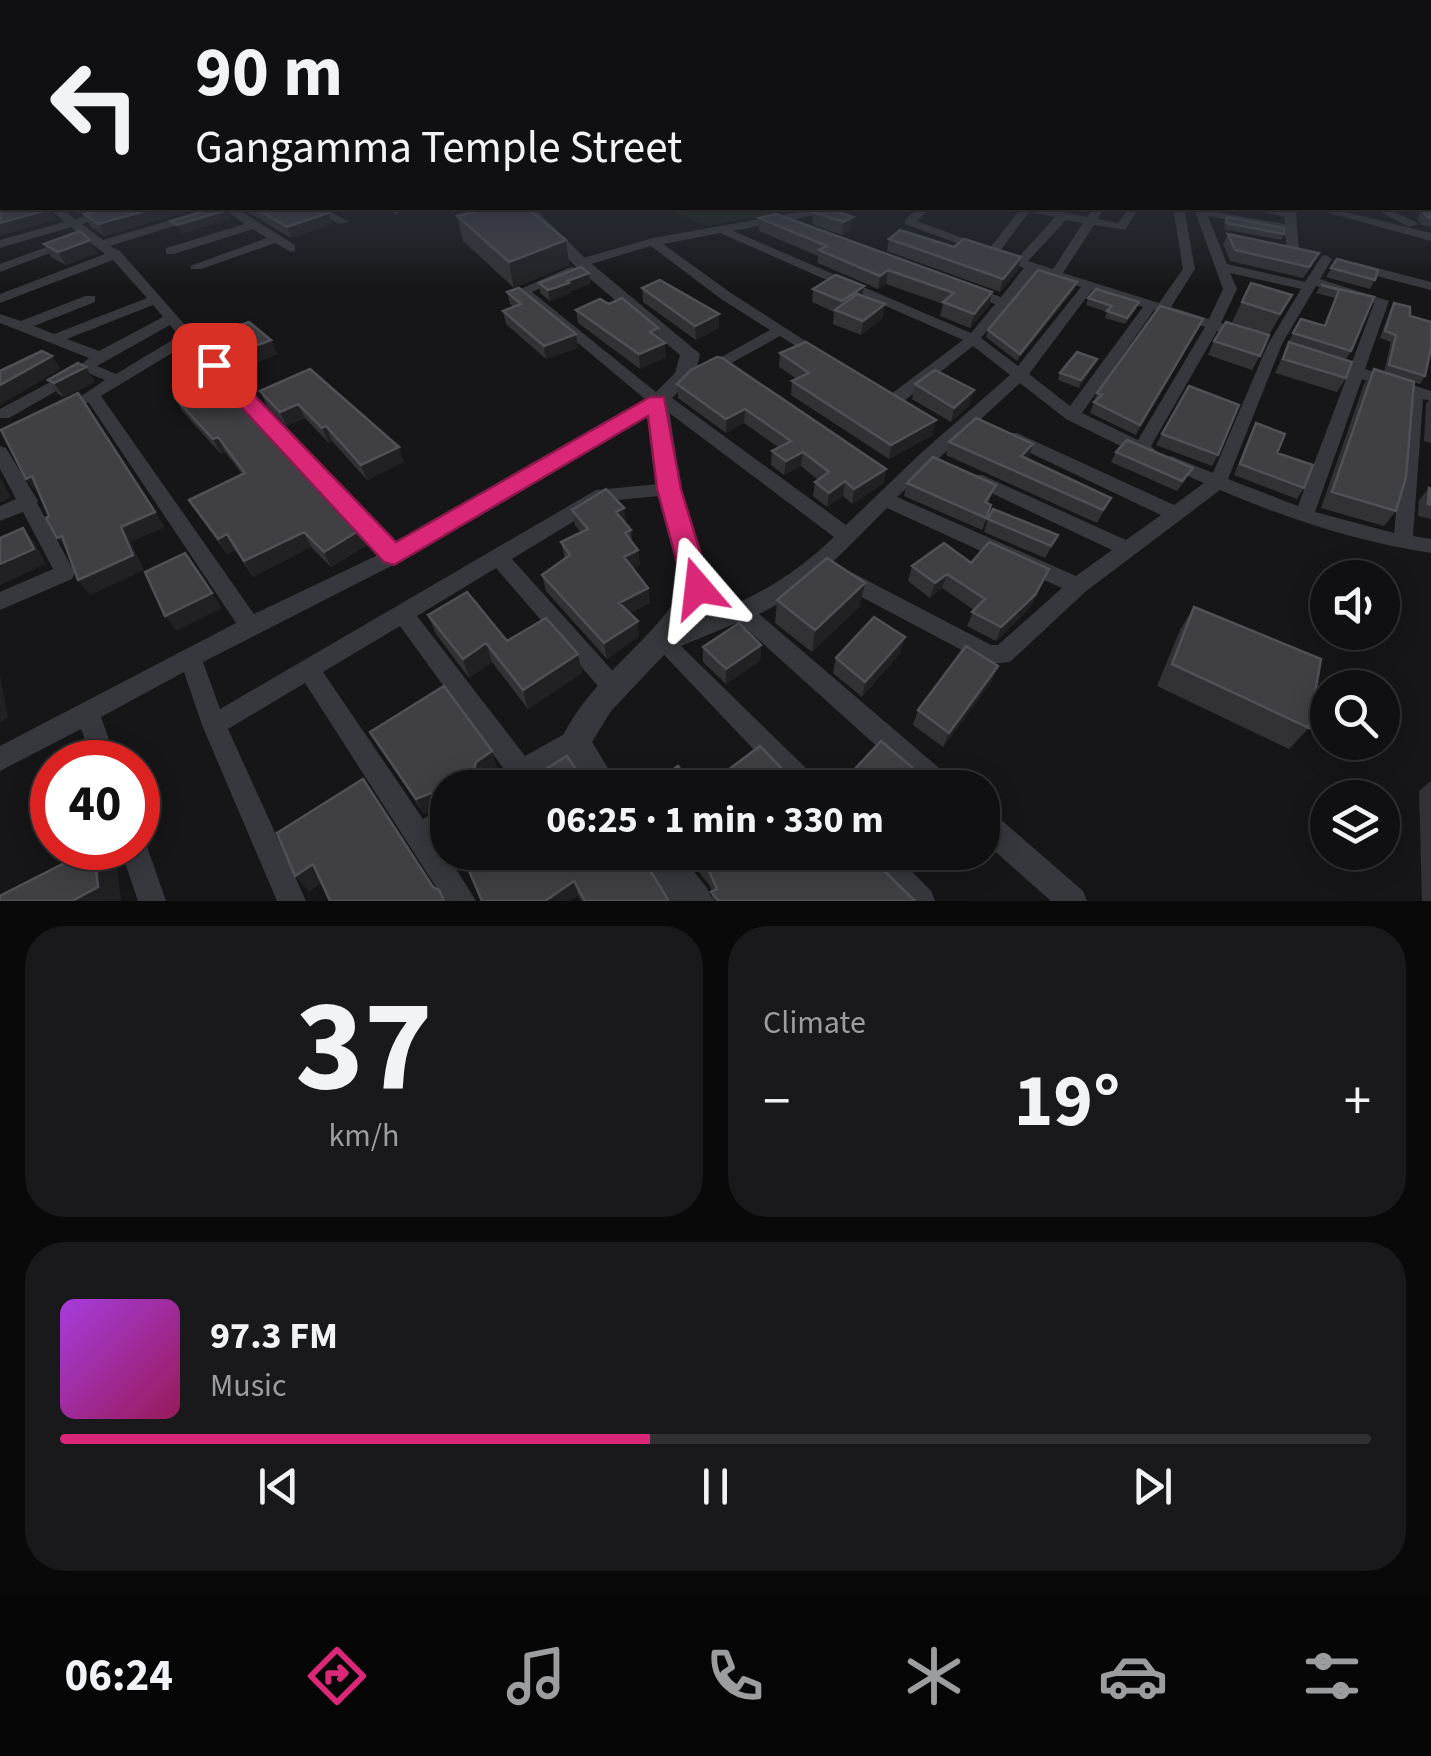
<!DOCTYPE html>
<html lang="en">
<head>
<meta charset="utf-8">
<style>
  :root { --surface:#101012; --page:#19191b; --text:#f1f3f6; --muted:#9c9d9f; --line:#303032; --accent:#db2777 }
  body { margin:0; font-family:"Source Sans 3",sans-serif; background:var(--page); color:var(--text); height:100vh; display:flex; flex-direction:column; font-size:38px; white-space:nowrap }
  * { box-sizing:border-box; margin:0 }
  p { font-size:32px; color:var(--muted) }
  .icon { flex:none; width:55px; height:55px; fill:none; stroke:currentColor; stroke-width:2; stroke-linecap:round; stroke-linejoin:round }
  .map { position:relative; height:901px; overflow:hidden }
  .panel { display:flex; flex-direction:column; gap:25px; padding:25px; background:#09090a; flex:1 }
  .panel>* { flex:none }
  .top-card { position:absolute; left:0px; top:0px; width:1432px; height:210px; box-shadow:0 5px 25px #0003,0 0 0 2px var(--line); background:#101012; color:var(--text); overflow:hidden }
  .fabs { position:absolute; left:1310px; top:560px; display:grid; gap:20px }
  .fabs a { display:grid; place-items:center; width:90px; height:90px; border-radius:50%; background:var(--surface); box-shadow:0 5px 25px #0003,0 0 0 2px var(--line); font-size:50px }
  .speed { position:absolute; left:30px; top:740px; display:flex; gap:20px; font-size:50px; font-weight:700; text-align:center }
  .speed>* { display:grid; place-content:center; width:130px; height:130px; border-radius:50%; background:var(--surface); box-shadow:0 5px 25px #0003,0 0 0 2px var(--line); line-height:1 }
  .speed .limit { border:15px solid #d22; background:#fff; color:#111 }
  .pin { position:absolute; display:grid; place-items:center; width:85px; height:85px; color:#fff; margin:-42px; border-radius:20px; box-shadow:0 5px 15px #0006 }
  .me { position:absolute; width:110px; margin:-55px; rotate:343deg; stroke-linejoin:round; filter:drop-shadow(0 0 8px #0008) }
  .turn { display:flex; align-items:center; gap:35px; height:210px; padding:0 30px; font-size:45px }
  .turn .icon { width:130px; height:130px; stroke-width:2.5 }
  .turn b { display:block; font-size:70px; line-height:85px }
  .big { font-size:75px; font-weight:700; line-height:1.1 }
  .panel .tile { flex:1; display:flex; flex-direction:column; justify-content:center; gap:15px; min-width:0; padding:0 35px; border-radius:40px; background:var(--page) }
  .panel .dial { align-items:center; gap:0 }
  .dial b { font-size:130px; line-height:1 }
  .song { display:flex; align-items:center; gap:30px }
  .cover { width:120px; height:120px; border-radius:15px; background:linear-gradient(135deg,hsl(280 70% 55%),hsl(330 70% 35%)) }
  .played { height:10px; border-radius:5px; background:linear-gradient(90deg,var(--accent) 45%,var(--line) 45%) }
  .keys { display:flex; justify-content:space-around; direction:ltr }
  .heat { display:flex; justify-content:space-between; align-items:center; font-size:55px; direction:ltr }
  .panel .tiles { flex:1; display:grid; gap:25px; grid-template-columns:1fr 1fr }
  .tile:last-child { grid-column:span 2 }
  .trip { position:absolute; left:430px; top:770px; width:570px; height:100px; border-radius:40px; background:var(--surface); box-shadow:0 5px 25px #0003,0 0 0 2px var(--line); font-weight:700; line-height:100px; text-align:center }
  .tabs { display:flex; height:160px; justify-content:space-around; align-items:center; background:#060607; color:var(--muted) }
  .tabs .icon { width:70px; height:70px }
  .tabs .active { color:var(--accent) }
  .tabs b { font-size:45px; color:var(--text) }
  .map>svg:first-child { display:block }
  .green { fill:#1c231d }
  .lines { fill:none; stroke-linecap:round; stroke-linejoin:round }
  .minor { fill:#37383d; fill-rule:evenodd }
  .tertiary { fill:#37383d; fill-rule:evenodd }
  .wall { fill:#323236 }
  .shaded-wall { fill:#212124 }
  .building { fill:#3f3f44; stroke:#4f5156; stroke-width:2.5 }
  .route { fill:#db2777; stroke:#8e194d; stroke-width:2.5 }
</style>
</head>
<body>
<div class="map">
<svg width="1431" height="901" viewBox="0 0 1431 901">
  <rect width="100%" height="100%" fill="#161618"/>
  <!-- green -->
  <path class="green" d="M664 208H809L708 226Z"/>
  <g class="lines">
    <!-- minor -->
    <path class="minor" d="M49 208H61L75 219 114 208H130L129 210 82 224 103 240 211 208H236L295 245V251L291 252 275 243 201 269H191L190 266 267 238 253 229 174 254H166V248L245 224 225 210 110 246 120 251 193 334 396 545 646 400 516 291 568 268 573 267 579 271 532 292 662 397 672 398 846 525 921 453 1010 375 973 346 899 405H887L885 401 887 397 963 340 720 233 663 244 731 293 829 356 826 359H816L780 336 726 366H716L713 363 716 360 770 330 721 299 651 246 581 267 576 266V260L653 238 821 208H842L837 211 733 231 971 333 995 304 966 294V288L971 287 1001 297 1024 268 905 224V220L918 208H930L917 221 990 248 1021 208H1041L1087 217 1094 208H1104L1098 219 1118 223 1129 208H1139L1125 230 1094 225 1063 273 1159 303 1183 269 1173 208H1184L1195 269 1171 307 1209 319 1223 289 1194 208 1285 224 1284 217 1247 208 1287 211 1289 208H1299L1296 215 1299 250 1293 254 1287 250 1285 232 1208 216 1227 264 1305 282 1322 256 1326 255 1332 259 1320 279 1389 301 1365 369 1431 391V401L1423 399 1413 536 1431 539V553C1358 542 1288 519 1220 490L1085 592 1010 662 988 664 839 585 836 579 839 573 846 571 853 573 991 645H998L1062 588 887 508C848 547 810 590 759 614L952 779 956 788H923L739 622 681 646 817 779 821 788H790L652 642 655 635C726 611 779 590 834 537L660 406 401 561 203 662 220 709 596 490 669 483 678 489 669 495 607 501 512 559 620 679 624 686 620 693 612 696 604 693 496 568 417 616 525 756 577 727 586 731 589 739 586 747 519 788H481L485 779 503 768 400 626 323 672 423 819 448 805V834L438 840 476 901H445L305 683 228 729 306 901H277L202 725 184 672 101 717 117 762H93L81 729 0 771V746L236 623 89 403 79 402 77 399 105 380 81 370 78 367 89 358 0 323V314L21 321 85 296H95V302L34 326 54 334 147 298 113 260 0 303V294L105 254 71 227 0 248V240L64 222ZM1029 212 1055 217 1018 258 1000 251ZM1066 220 1083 223 1053 269 1028 261ZM1035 272 1081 287 1018 366 981 338ZM1230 273 1301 289 1268 344 1213 473 1171 456 1162 462 1165 466 1204 483 1174 505 1017 433H1005L1002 437 1005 441 1161 515 1126 540 982 475H970L967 479 970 483 1112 550 1076 576 897 497 1020 383 1066 419 1135 453 1147 457 1153 455 1156 451 1151 446 1217 331 1245 339 1252 335 1221 323 1237 289ZM1316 286 1374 303 1351 365 1327 357 1319 362 1348 374 1298 506 1228 479 1282 344ZM1092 290 1143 307 1070 406 1029 374ZM153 305 163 317 99 351 67 339ZM1154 310 1205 327 1138 440 1082 413ZM170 325 179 336 116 374 97 366ZM187 344 380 554 254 614 101 396ZM1362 379 1408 394 1394 533 1315 512Z
      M310 208H324L349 222 339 224Z
      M385 208H398L402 211 396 214Z
      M1311 208H1329L1431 233V241Z
      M1373 208H1387L1419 224 1409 227Z
      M66 240 76 243 0 272V264Z
      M1354 262 1431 282V290L1349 269 1348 266Z
      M73 370 79 372 81 375 79 378 9 418H0V409Z
      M0 446 6 448 38 501 37 503 75 573 72 579 0 610V592L53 569 23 512 0 521V506L16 499 0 469Z
      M982 809 992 812 1083 891 1087 901H1051L982 840Z
      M138 836 144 838 166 901H138L120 848H138Z
      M859 852H893L931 891 935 901H901L863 862Z"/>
    <!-- tertiary -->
    <path class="tertiary" d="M519 208H534L587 260 700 354 695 375 668 402 681 489 711 587 680 638 611 711 592 742 620 788H584L559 744C589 677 649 647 684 587L657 489 647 401 675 373 680 355 575 266Z
      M637 852H678L707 888 713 901H671Z"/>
  </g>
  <!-- wall -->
  <path class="wall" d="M1431 163V227L1422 225 1417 219 1421 209 1415 208H1430Z
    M107 208H199L104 236 90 226 84 214Z
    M241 208H318L328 213 332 224 291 238Z
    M826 208 851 230 842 235 812 224 813 212Z
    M457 216 566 240 569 265 514 288 463 241Z
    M1227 217 1284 234 1281 240 1224 229Z
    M759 218 992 292 989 306 970 328 940 316 943 304 886 284 878 289 818 263V256L759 231Z
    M1228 234 1313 264 1303 278 1230 261 1223 244Z
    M889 239 954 247 1018 270 1000 292 887 251Z
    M44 244 98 253 66 265 51 257Z
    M1337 259 1375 280 1370 289 1326 277Z
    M589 273 590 284 570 291 571 293 550 301 540 293 539 283Z
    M1077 282 1075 289 1017 361 986 337 988 330Z
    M1251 283 1292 295 1269 335 1232 322Z
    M1321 285 1374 297 1351 351 1346 359 1289 341 1301 319 1324 325 1335 298 1316 293Z
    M864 286 862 296 883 318 861 335 833 324 834 312 812 302 813 289Z
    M642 288 719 328 696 340 643 302Z
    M507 292 578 348 546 359 506 324 503 311 513 307 510 304Z
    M1088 298 1136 309 1125 324 1105 318 1107 312 1086 305Z
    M1394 303 1410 316 1425 376 1420 384 1384 372 1391 342 1380 338 1390 310Z
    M609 304 658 328 659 338 666 357 640 369 578 323 576 310Z
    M1198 329 1136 435 1090 413 1097 393Z
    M220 333 271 340 277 354 248 366 227 347Z
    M1214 341 1260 356 1252 370 1208 355Z
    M1289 342 1346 378 1337 392 1275 373Z
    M780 353 933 435 889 459 791 395 792 381 797 379 779 367Z
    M1097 359 1094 366 1079 388 1058 380 1060 373Z
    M85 366 95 382 64 397 58 394 48 380Z
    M310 369 404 462 367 480 332 441 329 443 305 418 287 426 267 406 260 391Z
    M1374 369 1396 511 1384 526 1321 508 1364 384Z
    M691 370 886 469 883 484 852 504 843 496 827 507 813 496 815 482 818 480 801 466 784 475 771 465 772 451 779 448 744 423 726 433 678 398 677 384Z
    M915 384 970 405 951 422 912 399Z
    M177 391 367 545 331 567 311 547 253 577 235 550 227 554 189 500 242 474 225 452 221 454 183 412 175 398 180 396Z
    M1431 398V443L1424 441 1426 404Z
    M1256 423 1304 488 1297 499 1234 475 1250 434Z
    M1162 434 1218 455 1212 466 1156 445Z
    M949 442 1033 444 1027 459 1111 498 1097 523 946 455Z
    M1116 452 1187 478 1177 491 1111 462Z
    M907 483 996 485 988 504 987 518 982 530 904 496Z
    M1429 488 1431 489V519L1418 516 1419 500Z
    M624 508 626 524 631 530 632 542 638 550 640 565 633 568 648 588 650 603 630 613 639 636 607 659 546 591 542 575 565 559 561 542 581 533 575 525 572 510Z
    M988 519 1058 535 1045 558 984 532Z
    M971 563 1043 583 1029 609 996 641 967 626 974 610 942 588 930 598 908 581 912 566Z
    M777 600 860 606 812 652 775 623Z
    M1194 607 1309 728 1289 749 1157 686 1180 630Z
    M428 615 507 641 578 654 582 673 528 709 492 662 469 678 436 634Z
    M761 645 760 661 726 684 703 662V647Z
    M901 652 862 697 833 673 836 658Z
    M992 681 943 747 913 725 918 710Z
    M370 732 497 767 483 776 445 819 444 805 424 814 379 747Z
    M1431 781V901H1422L1419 791Z
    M454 852H627L634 865 669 901H581L578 895 569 901H482L464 859 459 862Z
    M683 852H758L915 901H711L712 892 710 886Z"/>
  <!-- shaded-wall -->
  <path class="shaded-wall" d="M72 208H102L76 215Z
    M156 208H199L104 236 98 224Z
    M340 208H360L342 214Z
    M50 209 57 220 0 236V222Z
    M227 210 231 219 181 234 177 225Z
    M328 213 332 224 291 238 287 227Z
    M853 217 851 230 842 235 843 222Z
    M90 240 98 253 66 265 58 252Z
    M566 240 569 265 514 288 509 262Z
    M1021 257 1018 270 1000 292 1003 279Z
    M888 270 886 284 878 289 880 276Z
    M589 273 590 284 570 291 571 293 550 301 548 290 567 281Z
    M1077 282 1075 289 1017 361 1020 354Z
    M864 286 862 300 841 312 842 301Z
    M992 292 989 306 970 328 974 314Z
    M885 304 883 318 861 335 863 321Z
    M719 314V328L696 340 695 326Z
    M1203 319 1198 329 1136 435 1140 425Z
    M576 334 578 348 546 359 544 346Z
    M271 340 277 354 248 366 242 351Z
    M665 343 666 357 640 369 639 354Z
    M52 356 61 369 0 405V385Z
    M1097 359 1094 366 1079 388 1081 380Z
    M86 367 95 382 64 397 54 383Z
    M974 390 970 405 951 422 954 408Z
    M78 393 165 527 131 542 144 570 90 595 78 580 121 527Z
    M298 404 305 418 287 426 280 412Z
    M745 409 744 423 726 433V419Z
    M936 420 933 435 889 459 891 445Z
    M326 426 332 441 329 443 322 428Z
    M218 437 225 452 221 454 213 439Z
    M1033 444 1029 457 1017 469 1021 456Z
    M399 447 404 462 367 480 361 465Z
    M803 452 801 466 784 475 786 461Z
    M886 469 883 484 852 504 854 489Z
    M32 476 43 491 38 494 26 479Z
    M0 477 11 497 0 503Z
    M845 481 843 496 827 507 829 493Z
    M624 508 626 524 616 512Z
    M23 528 35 543 46 564 0 585V564Z
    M360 530 367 545 331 567 324 552Z
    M304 532 311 547 253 577 244 561Z
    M227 534 235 550 227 554 218 539Z
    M62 536 69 553 57 538Z
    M638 550 640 565 625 572 624 557Z
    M1049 569 1029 609 996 641 1001 627Z
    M947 574 942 588 930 598 935 583Z
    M865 583 860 606 812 652 815 630Z
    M648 588 650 603 621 618 619 603Z
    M212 593 222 608 176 631 165 616Z
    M638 621 639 636 607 659 604 643Z
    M905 637 901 652 862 697 865 682Z
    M486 643 492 662 469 678 463 659Z
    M761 645 760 661 726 684V669Z
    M578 654 582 673 528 709 523 690Z
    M998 666 992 681 943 747 949 733Z
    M0 675 8 718 0 722Z
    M492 751 497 767 482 777 472 776 476 762Z
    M912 767 907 781 901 788H893Z
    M785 772 783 786 781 788H765Z
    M444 788 448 804 424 814 416 799Z
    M94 848 117 868 121 901H72Z
    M454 852H461L464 859 459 862Z
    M313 864 326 880 309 892 295 876Z
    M574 881 578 895 569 901H545Z"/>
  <!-- building -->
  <path class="building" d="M0 163H2V198L0 199Z
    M1430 163H1431V218L1427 217 1422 211 1424 208H1430Z
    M10 208H49L50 209 0 223V211Z
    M107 208H156L98 224 84 214Z
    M214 208H224L227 210 177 225 171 221Z
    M255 208H318L328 213 287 227Z
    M489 208H527L566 240 509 262 457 216Z
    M822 208H826L853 217 843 222 813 212Z
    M776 214 992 292 974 314 943 302 954 293 888 270 880 276 819 250 827 246 759 218Z
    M1227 217 1284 228V234L1226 223Z
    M900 230 954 247 964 239 1021 257 1003 279 889 239Z
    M80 231 90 240 58 252 44 244Z
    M1228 234 1319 253 1309 267 1235 250Z
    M1337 259 1378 270 1375 280 1331 268Z
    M581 267 589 273 567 281 569 283 548 290 539 283Z
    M1038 270 1077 282 1020 354 988 330Z
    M836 275 864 286 842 301 813 289Z
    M660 280 719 314 695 326 642 288Z
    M1251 283 1292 295 1280 314 1242 302Z
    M1321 285 1374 297 1351 351 1293 333 1301 319 1325 326 1339 290Z
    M519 288 576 334 544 346 503 311 521 304 507 292Z
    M1096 289 1139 302 1127 318 1107 311 1112 306 1088 298Z
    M857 294 885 304 863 321 835 310Z
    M622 298 658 328 650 332 665 343 639 354 576 310 600 299 609 304Z
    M1394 303 1410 307V316L1431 322V348L1425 376 1389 365 1396 335 1385 331Z
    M1160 306 1203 319 1140 425 1094 402 1102 395 1097 393Z
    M249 322 271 340 242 351 220 333Z
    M1226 322 1269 335 1260 356 1214 341Z
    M806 342 936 420 891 445 792 381 809 373 780 353Z
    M1289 342 1352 362 1346 378 1283 359Z
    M42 351 52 356 0 385V371Z
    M1077 352 1097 359 1081 380 1060 373Z
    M717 357 722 358 886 469 854 489 845 481 829 493 815 482 829 472 803 452 786 461 772 451 791 441 745 409 726 419 677 384 691 370Z
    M78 363 86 367 54 383 48 380Z
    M310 369 399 447 361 465 326 426 322 428 298 404 280 412 260 391Z
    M1374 369 1414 382 1406 477 1396 511 1332 492Z
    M935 370 974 390 954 408 915 384Z
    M215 374 360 530 324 552 304 532 244 561 227 534 218 539 189 500 245 473 218 437 213 439 175 398 182 395 177 391Z
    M1189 386 1239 405 1218 455 1162 434Z
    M78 393 155 512 121 527 133 555 78 580 62 536 57 538 46 518 49 516 32 476 26 479 1 430Z
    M976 418 1033 444 1021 456 1111 498 1103 510 949 442Z
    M1256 423 1285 434 1277 453 1313 465 1304 488 1240 464Z
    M1127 440 1193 468 1182 481 1116 452Z
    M933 457 996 485 985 502 991 505 986 518 907 483Z
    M1429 488 1431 489V505L1428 504Z
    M606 489 624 508 616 512 631 530 625 533 638 550 624 557 648 588 619 603 638 621 604 643 542 575 570 555 561 542 588 529 572 510Z
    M993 509 1058 535 1051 546 988 519Z
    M23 528 34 549 0 564V538Z
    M989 542 1049 569 1035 595 1001 627 972 612 985 599 947 574 935 583 912 566 944 543 971 563Z
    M185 553 212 593 165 616 145 572Z
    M827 558 865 583 815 630 777 600Z
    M467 592 507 641 546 618 578 654 523 690 486 643 463 659 428 615Z
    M1194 607 1321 659 1309 728 1172 664Z
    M874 617 905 637 865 682 836 658Z
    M739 623 761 645 726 669 703 647Z
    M966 646 998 666 949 733 918 710Z
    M444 686 492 751 476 762 472 776 494 777 500 788H448V839L441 824 445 819 444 788 416 799 370 732Z
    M881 741 912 767 893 788H837Z
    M760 746 785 772 765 788H704Z
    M567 756 589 788H515Z
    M678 766 694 788H647Z
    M363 779 433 887 439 890 444 901H330L313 864 295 876 277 833Z
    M94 848 98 887 72 901H0V896Z
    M461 852H627L634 865 643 859 669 901H585L574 881 545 901H482Z
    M693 852H865L915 901H719L711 892 717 889 710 873Z"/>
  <!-- sky -->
  <linearGradient id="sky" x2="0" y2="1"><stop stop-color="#0c0c0d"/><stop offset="0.56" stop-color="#363c48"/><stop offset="1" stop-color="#363c48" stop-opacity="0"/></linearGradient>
  <rect width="1431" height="289" fill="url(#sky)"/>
  <!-- route -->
  <path class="route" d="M214 359 221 361 396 542 650 397H664L681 489 711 588 707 595 698 598 688 595 684 588 657 489 648 416 394 565 384 562 206 369V361Z"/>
</svg>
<div class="fabs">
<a><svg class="icon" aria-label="sound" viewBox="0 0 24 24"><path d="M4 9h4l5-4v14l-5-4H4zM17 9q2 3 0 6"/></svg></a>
<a><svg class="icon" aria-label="search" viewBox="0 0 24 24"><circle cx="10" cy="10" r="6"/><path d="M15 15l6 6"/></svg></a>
<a><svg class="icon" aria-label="layers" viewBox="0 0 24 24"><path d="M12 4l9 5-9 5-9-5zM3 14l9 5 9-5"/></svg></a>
</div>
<div class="speed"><div class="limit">40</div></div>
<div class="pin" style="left:214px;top:365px;background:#d93025"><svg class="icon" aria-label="arrive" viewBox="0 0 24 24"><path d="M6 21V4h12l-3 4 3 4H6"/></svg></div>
<svg class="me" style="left:698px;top:588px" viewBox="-20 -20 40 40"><path d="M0-17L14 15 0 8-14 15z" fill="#db2777" stroke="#fff" stroke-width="4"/></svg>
<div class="trip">06:25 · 1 min · 330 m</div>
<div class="top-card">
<div class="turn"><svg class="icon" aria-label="left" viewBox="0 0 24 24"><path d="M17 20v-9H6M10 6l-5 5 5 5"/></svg><div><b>90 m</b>Gangamma Temple Street</div></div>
</div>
</div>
<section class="panel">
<div class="tiles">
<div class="tile dial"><b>37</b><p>km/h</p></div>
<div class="tile"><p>Climate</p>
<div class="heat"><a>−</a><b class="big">19°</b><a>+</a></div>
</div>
<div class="tile">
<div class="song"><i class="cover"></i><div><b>97.3 FM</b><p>Music</p></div></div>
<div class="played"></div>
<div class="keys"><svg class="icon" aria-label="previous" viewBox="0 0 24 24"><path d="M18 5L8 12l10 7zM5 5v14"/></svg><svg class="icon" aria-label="pause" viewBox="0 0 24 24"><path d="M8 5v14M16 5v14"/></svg><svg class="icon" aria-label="next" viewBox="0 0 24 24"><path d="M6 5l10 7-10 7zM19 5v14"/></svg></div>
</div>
</div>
</section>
<nav class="tabs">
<b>06:24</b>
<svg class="icon active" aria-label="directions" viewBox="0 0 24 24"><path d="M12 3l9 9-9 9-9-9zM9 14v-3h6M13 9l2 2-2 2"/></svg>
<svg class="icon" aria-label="music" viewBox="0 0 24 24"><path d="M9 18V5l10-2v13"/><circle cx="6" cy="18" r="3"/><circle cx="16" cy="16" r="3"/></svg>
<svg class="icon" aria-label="phone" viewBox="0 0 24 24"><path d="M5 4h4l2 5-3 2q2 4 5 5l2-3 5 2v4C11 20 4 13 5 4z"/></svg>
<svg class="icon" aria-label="climate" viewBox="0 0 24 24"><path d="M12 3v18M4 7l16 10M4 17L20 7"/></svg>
<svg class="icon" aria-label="car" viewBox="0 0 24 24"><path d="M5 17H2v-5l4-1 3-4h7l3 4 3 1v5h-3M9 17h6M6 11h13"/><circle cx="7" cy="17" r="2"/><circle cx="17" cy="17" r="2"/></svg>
<svg class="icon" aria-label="filters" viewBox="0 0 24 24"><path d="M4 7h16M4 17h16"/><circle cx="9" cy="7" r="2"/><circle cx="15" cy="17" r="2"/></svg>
</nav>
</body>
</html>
